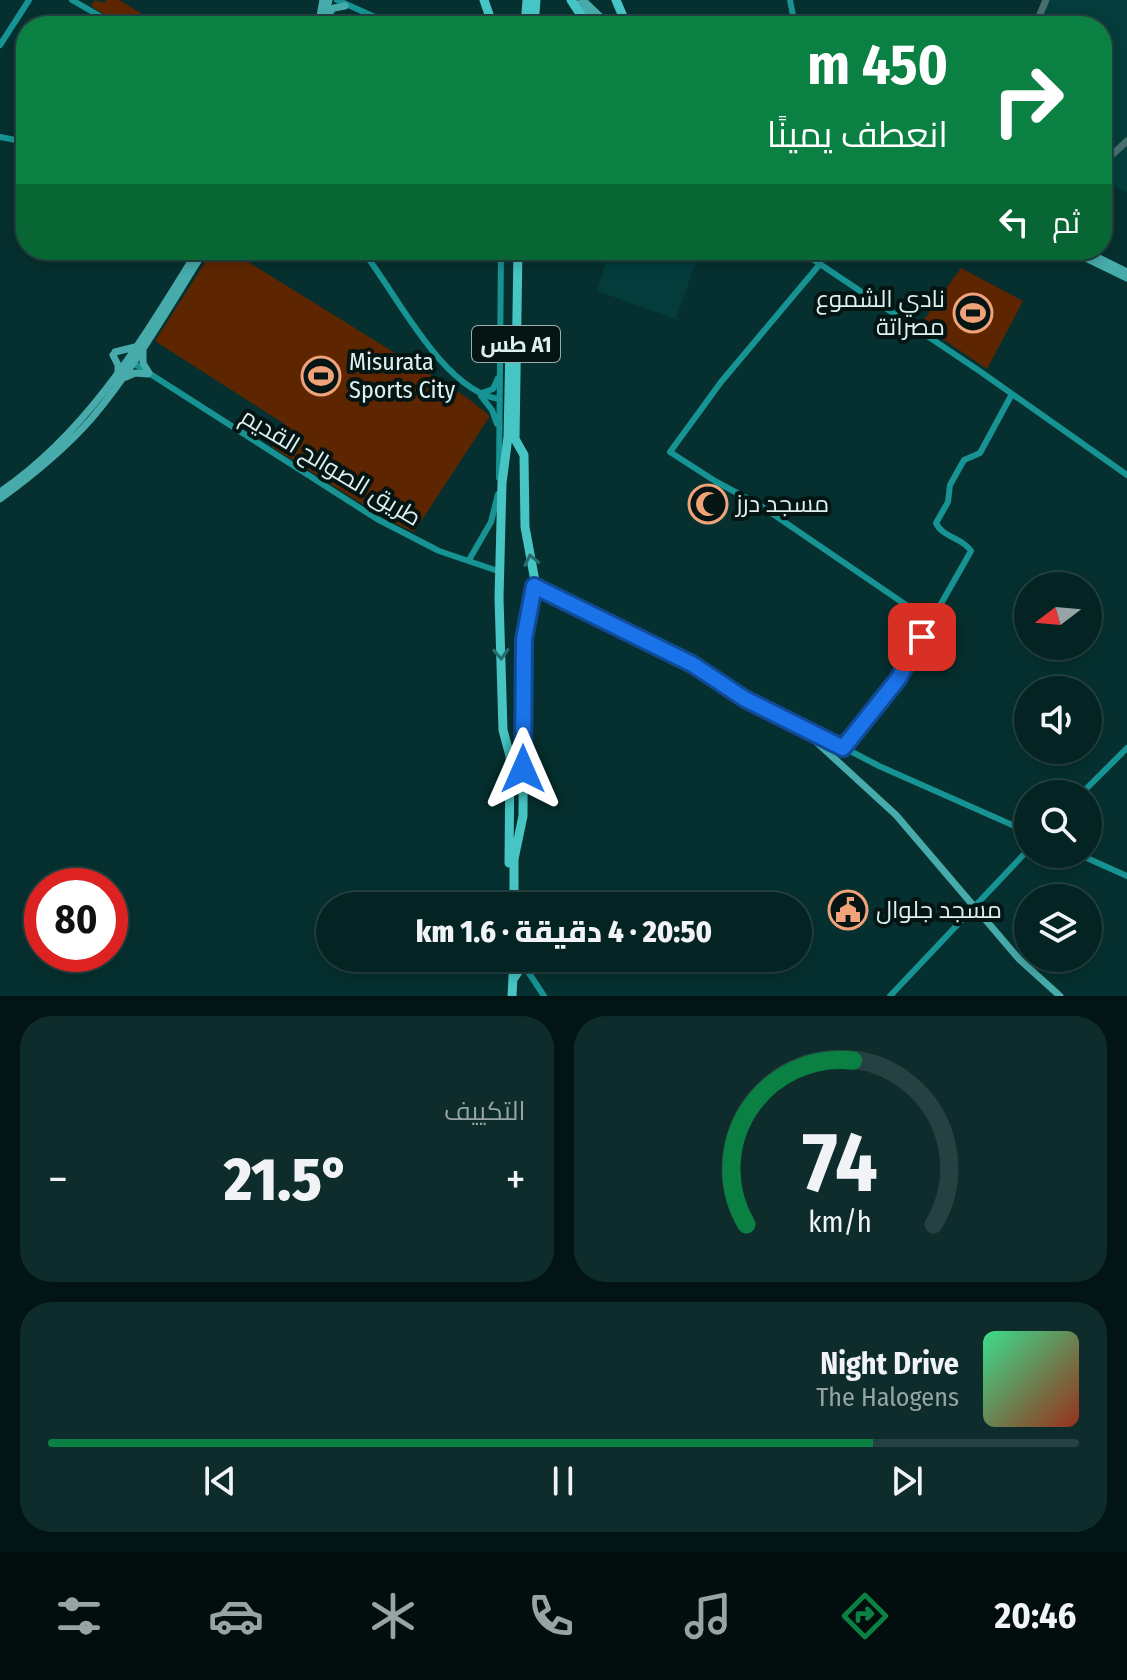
<!DOCTYPE html>
<html lang="ar">
<head>
<meta charset="utf-8">
<style>
  :root { --surface:#042423; --page:#0d2c2b; --text:#f1f3f6; --muted:#97a4a6; --line:#254141; --accent:#0b8043 }
  body { margin:0; font-family:"Fira Sans Condensed",Cairo,sans-serif; background:var(--page); color:var(--text); direction:rtl; height:100vh; display:flex; flex-direction:column; font-size:30px; white-space:nowrap }
  * { box-sizing:border-box; margin:0 }
  p { font-size:26px; color:var(--muted) }
  .icon { flex:none; width:44px; height:44px; fill:none; stroke:currentColor; stroke-width:2; stroke-linecap:round; stroke-linejoin:round }
  .map { position:relative; height:996px; overflow:hidden; direction:ltr }
  .panel { display:flex; flex-direction:column; gap:20px; padding:20px; background:#021413; flex:1 }
  .panel>* { flex:none }
  .hud { position:absolute; left:16px; top:16px; width:1096px; height:244px; border-radius:32px; box-shadow:0 4px 12px #0003,0 0 0 2px var(--line); direction:rtl; background:#0b8043; color:#fff; overflow:hidden }
  .needle { width:52px; rotate:254deg }
  .fabs { position:absolute; left:1014px; top:572px; display:grid; gap:16px }
  .fabs a { display:grid; place-items:center; width:88px; height:88px; border-radius:50%; background:var(--surface); box-shadow:0 4px 12px #0003,0 0 0 2px var(--line); font-size:40px }
  .speed { position:absolute; left:24px; top:868px; display:flex; gap:16px; font-size:40px; font-weight:700; text-align:center }
  .speed>* { display:grid; place-content:center; width:104px; height:104px; border-radius:50%; background:var(--surface); box-shadow:0 4px 12px #0003,0 0 0 2px var(--line); line-height:1 }
  .speed .limit { border:12px solid #d22; background:#fff; color:#111 }
  .pin { position:absolute; display:grid; place-items:center; width:68px; height:68px; color:#fff; margin:-34px; border-radius:16px; box-shadow:0 4px 12px #0006 }
  .me { position:absolute; width:88px; margin:-44px; rotate:0deg; stroke-linejoin:round; filter:drop-shadow(0 0 6px #0008) }
  .turn { display:flex; align-items:center; gap:28px; height:168px; padding:0 32px; font-size:36px }
  .turn .icon { width:104px; height:104px; stroke-width:2.5 }
  .turn b { display:block; font-size:56px; line-height:68px }
  .then { display:flex; align-items:center; height:76px; padding:0 32px; background:#0003; gap:16px; font-size:30px }
  .big { font-size:60px; font-weight:800; line-height:1.1 }
  .panel .card { flex:1; display:flex; flex-direction:column; justify-content:center; gap:12px; min-width:0; padding:0 28px; border-radius:32px; background:var(--page) }
  .panel .dial { align-items:center; gap:0 }
  .dial svg { height:208px; overflow:visible; fill:none; stroke:var(--line); stroke-width:7; stroke-linecap:round; text-anchor:middle }
  .dial text { fill:var(--text); stroke:none }
  .song { display:flex; align-items:center; gap:24px }
  .cover { width:96px; height:96px; border-radius:12px; background:linear-gradient(135deg,hsl(150 70% 55%),hsl(10 70% 35%)) }
  .played { height:8px; border-radius:4px; background:linear-gradient(90deg,var(--accent) 80%,var(--line) 80%) }
  .keys { display:flex; justify-content:space-around; direction:ltr }
  .heat { display:flex; justify-content:space-between; align-items:center; font-size:44px; direction:ltr }
  .panel .tiles { flex:1; display:grid; gap:20px; grid-template-columns:1fr 1fr }
  .card:last-child { grid-column:span 2 }
  .trip { position:absolute; left:316px; top:892px; width:496px; height:80px; border-radius:40px; background:var(--surface); box-shadow:0 4px 12px #0003,0 0 0 2px var(--line); font-weight:800; line-height:80px; text-align:center; direction:rtl }
  .tab-bar { display:flex; height:128px; justify-content:space-around; align-items:center; background:#020e0e; color:var(--muted) }
  .tab-bar .icon { width:56px; height:56px }
  .tab-bar .on { color:var(--accent) }
  .tab-bar b { font-size:36px; color:var(--text) }
  .map>svg:first-child { display:block }
  .built { fill:#043c3c }
  .green { fill:#5d2600 }
  .lines { fill:none; stroke-linecap:round; stroke-linejoin:round }
  .taxiway { stroke:#4a6e6e; stroke-width:7 }
  .secondary { stroke:#169392; stroke-width:6 }
  .primary { stroke:#46abaa; stroke-width:7 }
  .highway { stroke:#46c5c4; stroke-width:9 }
  .oneway { stroke:#266d6c }
  .route-casing { stroke:#114b97; stroke-width:20 }
  .route { stroke:#1a73e8; stroke-width:14 }
  .labels { text-anchor:middle; stroke-width:8; stroke-linejoin:round; paint-order:stroke }
  .shield { fill:#051514; stroke:#9baead; stroke-width:2 }
  .shield-label { font-size:22px; font-weight:bold; fill:#dbf0ef }
  .poi-label { font-size:24px; fill:#dbf0ef; stroke:#051514; text-anchor:start }
  .street-label { font-size:24px; fill:#dbf0ef; stroke:#051514 }
</style>
</head>
<body>
<div class="map">
<svg width="1127" height="996" viewBox="0 0 1127 996">
  <rect width="100%" height="100%" fill="#05302f"/>
  <!-- built -->
  <path class="built" d="M1041 0H1127V192L1102 182V26H1041L1045 17Z
    M610 250H700L676 319 597 291Z"/>
  <!-- green -->
  <path class="green" d="M95 0 104 3 106 0H119L141 13 136 26H123L91 6Z
    M213 250H229L466 397 490 416 414 532 386 519 272 447 286 425 155 341Z
    M961 268 1023 301 987 369 921 324Z"/>
  <g class="lines">
    <!-- taxiway -->
    <path class="taxiway" d="M1035 26 1046 0
      M1102 164 1127 141"/>
    <!-- secondary -->
    <path class="secondary" d="M72 0 117 26
      M337 0 395 26
      M790 0 795 26
      M0 45 29 0
      M0 137 26 142
      M362 250C397 294 442 390 499 399
      M799 250 981 372 1127 475
      M820 264 721 382 670 452 715 481 761 506 931 622
      M130 361 377 519 439 551 501 572
      M482 393 493 389 498 378
      M481 396 492 410 497 424
      M499 478 501 250
      M469 560 491 522 498 494
      M534 586 692 664 782 719 796 723 879 766 1028 832
      M843 748 904 669 971 551C963 538 942 537 936 523L948 502 950 485 964 460 980 453 1012 394
      M1081 794 1127 748
      M1078 854 1127 876
      M519 958 544 996
      M890 996 1028 850"/>
    <!-- primary -->
    <path class="primary" d="M583 0 610 26
      M578 4 600 26
      M328 14 334 8 345 6
      M318 26 323 0
      M323 26 329 0
      M1069 250 1127 278
      M1083 250 1127 272
      M143 349V363L149 373
      M115 352 135 347
      M113 355 118 365V375
      M126 377 135 373 148 374
      M0 492C89 431 142 340 198 250
      M0 499C33 475 65 449 92 418 135 367 169 307 205 250
      M800 727 896 815 1019 959 1060 996"/>
    <!-- highway -->
    <path class="highway" d="M484 0 493 26
      M571 0 588 26
      M616 0 627 26
      M525 26 527 0
      M534 26 536 0
      M509 863 510 756 503 730 499 598 502 483 508 437 510 343
      M514 906V859L523 816 524 639 535 581 525 527 524 455 515 439 518 250
      M514 978 520 969H526
      M512 996 514 958"/>
  </g>
  <!-- one-way arrows -->
  <defs><path id="oneway-chevron" d="M-2-3.5L2.5 0L-2 3.5" fill="none" stroke-width="1.6" stroke-linecap="round" stroke-linejoin="round" transform="scale(2)"/></defs>
  <g class="oneway">
    <use href="#oneway-chevron" transform="translate(531 560) rotate(-102)"/>
    <use href="#oneway-chevron" transform="translate(501 654) rotate(88)"/>
  </g>
  <g class="lines">
    <defs>
      <path id="route" d="M523 769 524 639 534 586 692 664 745 699 843 748 898 679 922 637"/>
    </defs>
    <!-- route casing -->
    <use href="#route" class="route-casing"/>
    <!-- route -->
    <use href="#route" class="route"/>
  </g>
  <!-- icons -->
  <defs>
    <symbol id="stadium-ring" viewBox="-11 -11 22 22"><circle r="9.5" fill="#051514" stroke="#f0a279" stroke-width="1.5"/><path d="M0-5a6.5 5 0 1 0 0 10a6.5 5 0 1 0 0-10ZM-3.5-1.8h7v3.6h-7Z" fill="#f0a279"/></symbol>
    <symbol id="mosque-ring" viewBox="-11 -11 22 22"><circle r="9.5" fill="#051514" stroke="#f0a279" stroke-width="1.5"/><path d="M3.5-4.9A6 6 0 1 0 3.5 4.9A5 5 0 1 1 3.5-4.9Z" fill="#f0a279"/></symbol>
    <symbol id="civic-ring" viewBox="-11 -11 22 22"><circle r="9.5" fill="#051514" stroke="#f0a279" stroke-width="1.5"/><path d="M-.6-6.5H3V-4.5H.6V-3L4-1V1h2V6H-6V1h2V-1L-.6-3ZM-1.2 2.5V6h2.4V2.5Z" fill="#f0a279"/></symbol>
  </defs>
  <g fill-rule="evenodd">
    <use href="#stadium-ring" x="951" y="291" width="44" height="44"/>
    <use href="#stadium-ring" x="299" y="354" width="44" height="44"/>
    <use href="#mosque-ring" x="686" y="482" width="44" height="44"/>
    <use href="#civic-ring" x="826" y="888" width="44" height="44"/>
  </g>
  <g class="labels">
    <!-- shield labels -->
    <rect class="shield" x="472" y="326" width="88" height="36" rx="6"/>
    <g class="shield-label">
      <text x="516" y="352">طس A1</text>
    </g>
    <!-- poi labels -->
    <g class="poi-label">
      <text x="945" y="307" text-anchor="end">نادي الشموع<tspan x="945" dy="28">مصراتة</tspan></text>
      <text x="349" y="370">Misurata<tspan x="349" dy="28">Sports City</tspan></text>
      <text x="736" y="512">مسجد درز</text>
      <text x="876" y="918">مسجد جلوال</text>
    </g>
    <!-- street labels -->
    <g class="street-label">
      <text transform="translate(331 467) rotate(31)" y="8">طريق الصوالح القديم</text>
    </g>
  </g>
</svg>
<div class="fabs">
<a><svg class="needle" viewBox="-14 -14 28 28"><path d="M0-13l5 13h-10z" fill="#e53935"/><path d="M0 13l5-13h-10z" fill="#97a4a6"/></svg></a>
<a><svg class="icon" aria-label="sound" viewBox="0 0 24 24"><path d="M4 9h4l5-4v14l-5-4H4zM17 9q2 3 0 6"/></svg></a>
<a><svg class="icon" aria-label="search" viewBox="0 0 24 24"><circle cx="10" cy="10" r="6"/><path d="M15 15l6 6"/></svg></a>
<a><svg class="icon" aria-label="layers" viewBox="0 0 24 24"><path d="M12 4l9 5-9 5-9-5zM3 14l9 5 9-5"/></svg></a>
</div>
<div class="speed"><div class="limit">80</div></div>
<div class="pin" style="left:922px;top:637px;background:#d93025"><svg class="icon" aria-label="arrive" viewBox="0 0 24 24"><path d="M6 21V4h12l-3 4 3 4H6"/></svg></div>
<svg class="me" style="left:523px;top:769px" viewBox="-20 -20 40 40"><path d="M0-17L14 15 0 8-14 15z" fill="#1a73e8" stroke="#fff" stroke-width="4"/></svg>
<div class="trip">20:50 · 4 دقيقة · 1.6 km</div>
<div class="hud">
<div class="turn"><svg class="icon" aria-label="right" viewBox="0 0 24 24"><path d="M7 20v-9h11M14 6l5 5-5 5"/></svg><div><b>450 m</b>انعطف يمينًا</div></div>
<div class="then">ثم<svg class="icon" aria-label="left" viewBox="0 0 24 24"><path d="M17 20v-9H6M10 6l-5 5 5 5"/></svg></div>
</div>
</div>
<section class="panel">
<div class="tiles">
<div class="card dial"><svg viewBox="0 0 100 80">
<path d="M14 69A42 42 0 1 1 86 69"/>
<path d="M14 69A42 42 0 0 1 55 6" stroke="#0b8043"/>
<text x="50" y="56" font-size="32" font-weight="700">74</text>
<text x="50" y="72" font-size="11">km/h</text>
</svg></div>
<div class="card"><p>التكييف</p>
<div class="heat"><a>−</a><b class="big">21.5°</b><a>+</a></div>
</div>
<div class="card">
<div class="song"><i class="cover"></i><div><b>Night Drive</b><p>The Halogens</p></div></div>
<div class="played"></div>
<div class="keys"><svg class="icon" aria-label="previous" viewBox="0 0 24 24"><path d="M18 5L8 12l10 7zM5 5v14"/></svg><svg class="icon" aria-label="pause" viewBox="0 0 24 24"><path d="M8 5v14M16 5v14"/></svg><svg class="icon" aria-label="next" viewBox="0 0 24 24"><path d="M6 5l10 7-10 7zM19 5v14"/></svg></div>
</div>
</div>
</section>
<nav class="tab-bar">
<b>20:46</b>
<svg class="icon on" aria-label="directions" viewBox="0 0 24 24"><path d="M12 3l9 9-9 9-9-9zM9 14v-3h6M13 9l2 2-2 2"/></svg>
<svg class="icon" aria-label="music" viewBox="0 0 24 24"><path d="M9 18V5l10-2v13"/><circle cx="6" cy="18" r="3"/><circle cx="16" cy="16" r="3"/></svg>
<svg class="icon" aria-label="phone" viewBox="0 0 24 24"><path d="M5 4h4l2 5-3 2q2 4 5 5l2-3 5 2v4C11 20 4 13 5 4z"/></svg>
<svg class="icon" aria-label="climate" viewBox="0 0 24 24"><path d="M12 3v18M4 7l16 10M4 17L20 7"/></svg>
<svg class="icon" aria-label="car" viewBox="0 0 24 24"><path d="M5 17H2v-5l4-1 3-4h7l3 4 3 1v5h-3M9 17h6M6 11h13"/><circle cx="7" cy="17" r="2"/><circle cx="17" cy="17" r="2"/></svg>
<svg class="icon" aria-label="filters" viewBox="0 0 24 24"><path d="M4 7h16M4 17h16"/><circle cx="9" cy="7" r="2"/><circle cx="15" cy="17" r="2"/></svg>
</nav>
</body>
</html>
